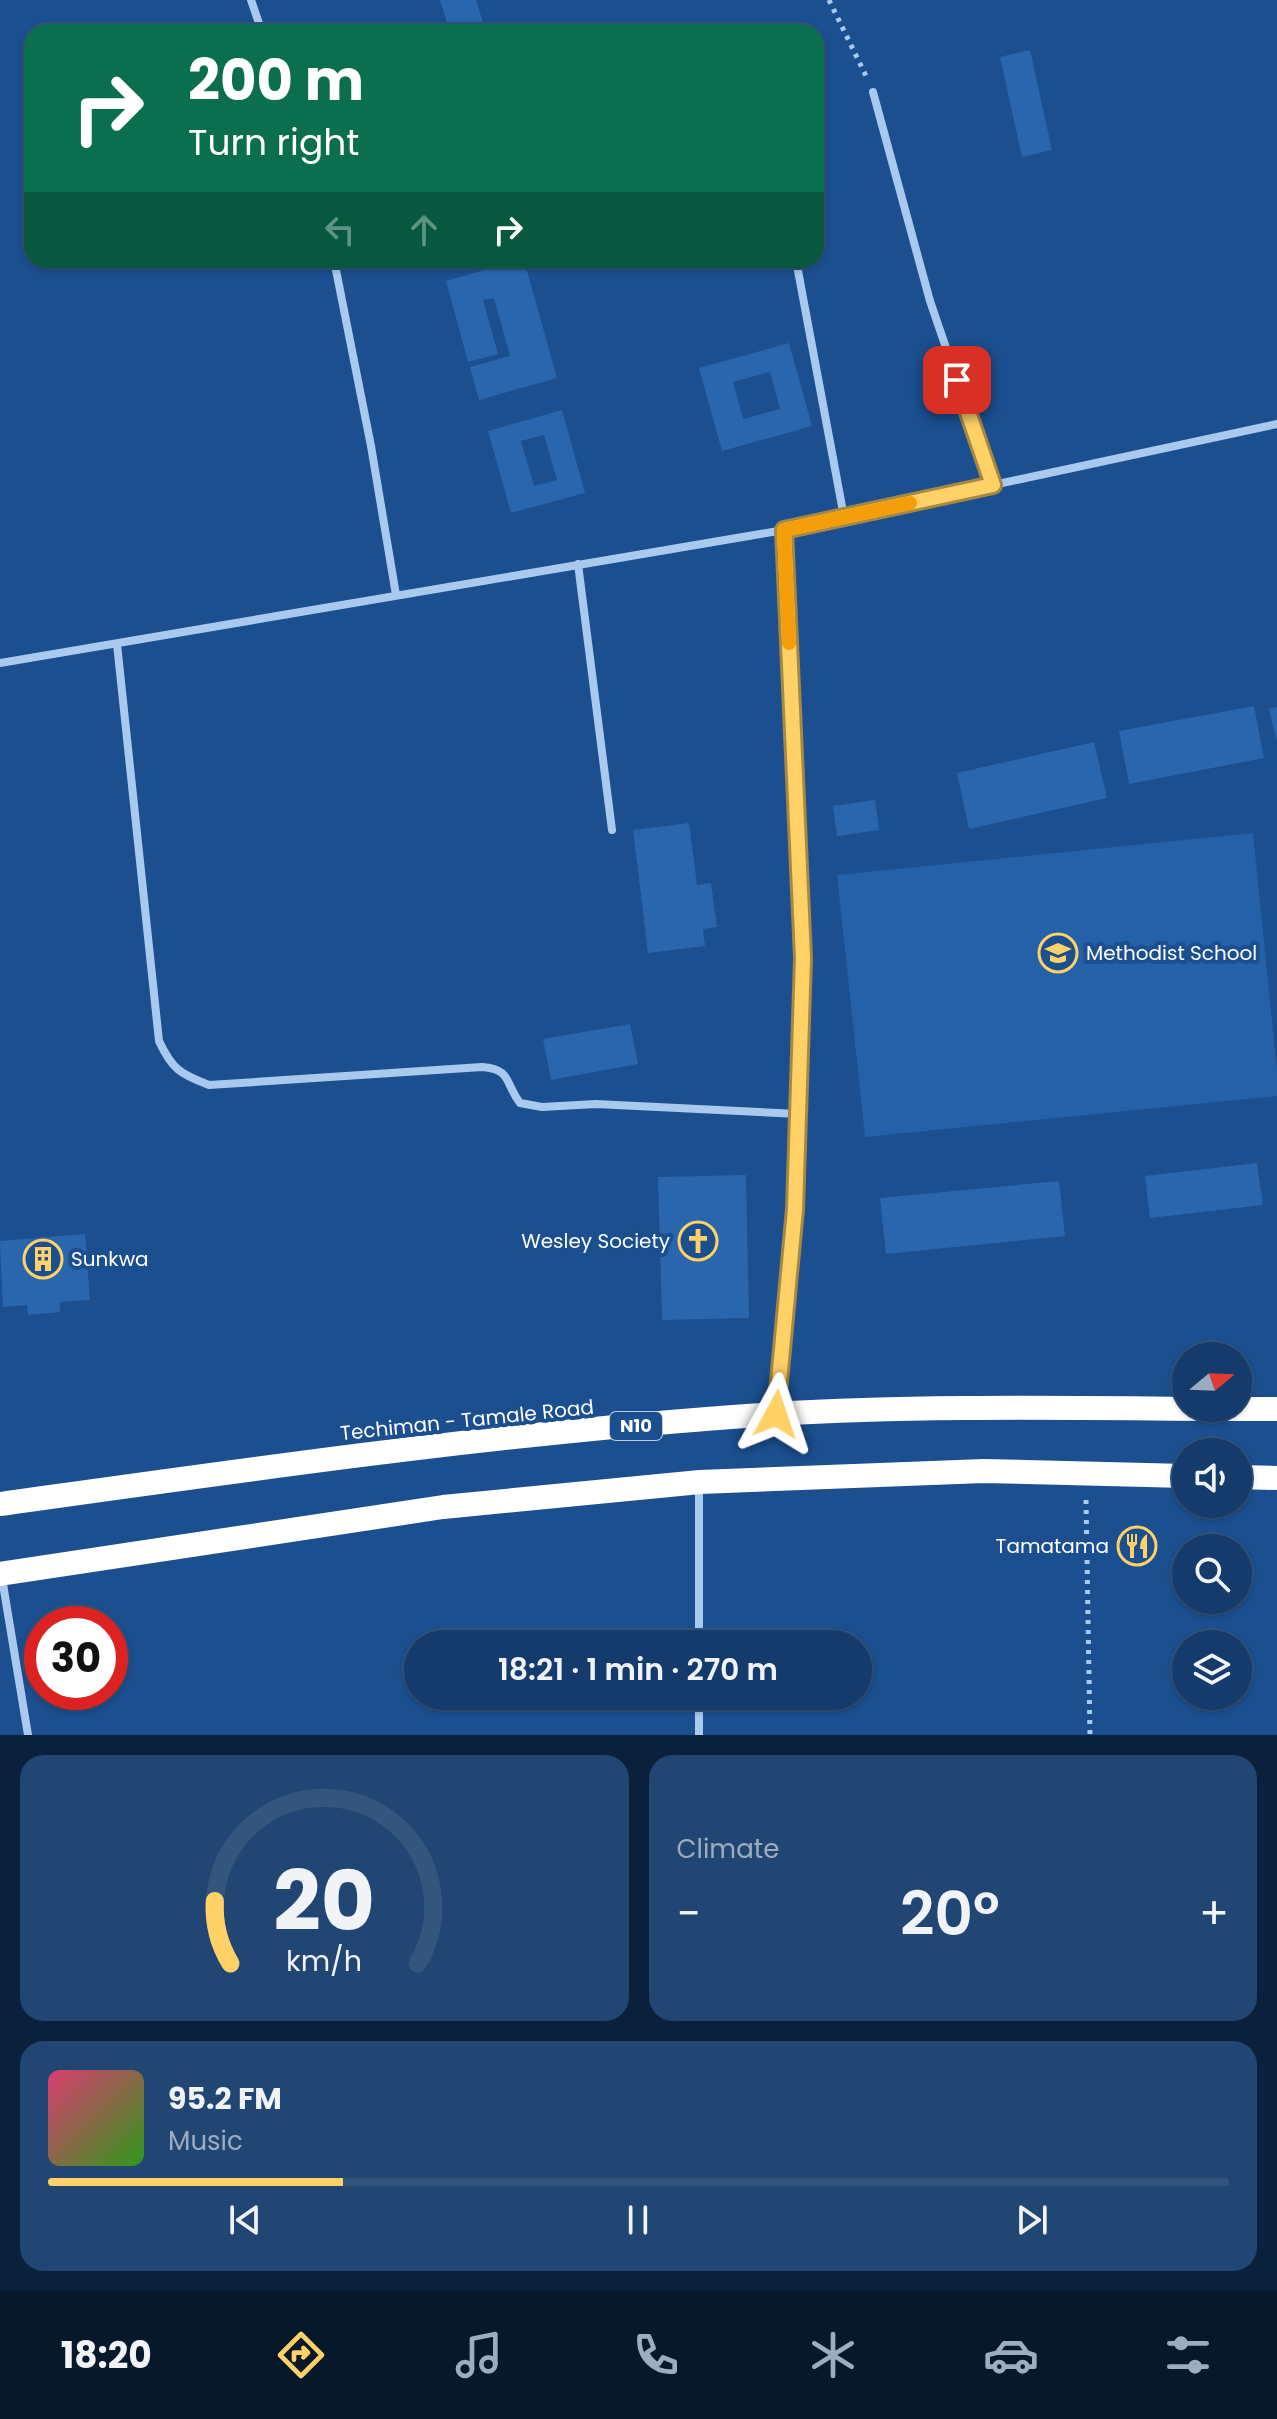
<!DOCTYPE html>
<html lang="en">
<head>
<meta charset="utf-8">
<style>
  :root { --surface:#143b6b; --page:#214673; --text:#f1f3f6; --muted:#9dadc1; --line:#33557e; --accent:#ffd166 }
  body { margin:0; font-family:Poppins,sans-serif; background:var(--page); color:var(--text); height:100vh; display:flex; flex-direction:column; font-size:30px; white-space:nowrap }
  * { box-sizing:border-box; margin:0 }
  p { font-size:26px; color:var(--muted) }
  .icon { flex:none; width:44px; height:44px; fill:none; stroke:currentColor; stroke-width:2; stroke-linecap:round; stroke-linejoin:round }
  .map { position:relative; height:1735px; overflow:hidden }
  .details { display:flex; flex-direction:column; gap:20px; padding:20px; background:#0b203b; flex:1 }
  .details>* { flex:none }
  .guide { position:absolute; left:24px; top:24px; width:800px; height:244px; border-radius:24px; box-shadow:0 2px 6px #0004,0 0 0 2px var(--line); background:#0b6e4f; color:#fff; overflow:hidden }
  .needle { width:52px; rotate:71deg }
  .tools { position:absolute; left:1172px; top:1342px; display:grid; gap:16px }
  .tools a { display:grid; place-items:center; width:80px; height:80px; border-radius:50%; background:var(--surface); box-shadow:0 2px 6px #0004,0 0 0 2px var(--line); font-size:40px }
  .speed { position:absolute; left:24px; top:1606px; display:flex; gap:16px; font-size:40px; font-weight:700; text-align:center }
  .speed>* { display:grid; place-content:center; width:104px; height:104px; border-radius:50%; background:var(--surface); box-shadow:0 2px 6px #0004,0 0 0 2px var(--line); line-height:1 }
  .speed .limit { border:12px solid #d22; background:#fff; color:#111 }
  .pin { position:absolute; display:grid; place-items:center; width:68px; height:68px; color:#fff; margin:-34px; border-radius:16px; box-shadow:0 4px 12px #0006 }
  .me { position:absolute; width:88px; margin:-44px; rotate:5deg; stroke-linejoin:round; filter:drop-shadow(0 0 6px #0008) }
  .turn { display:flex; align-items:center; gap:28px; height:168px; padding:0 32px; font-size:36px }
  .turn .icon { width:104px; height:104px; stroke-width:2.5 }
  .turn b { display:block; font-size:56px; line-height:68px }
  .lanes { display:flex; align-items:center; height:76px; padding:0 32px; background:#0003; justify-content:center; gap:40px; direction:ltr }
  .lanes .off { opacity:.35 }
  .big { font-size:60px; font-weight:600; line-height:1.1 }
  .details .card { flex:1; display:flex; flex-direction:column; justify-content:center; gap:12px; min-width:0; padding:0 28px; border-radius:24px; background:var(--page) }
  .details .dial { align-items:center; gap:0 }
  .dial svg { height:208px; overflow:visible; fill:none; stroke:var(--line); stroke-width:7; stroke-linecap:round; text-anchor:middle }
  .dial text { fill:var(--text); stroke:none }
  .song { display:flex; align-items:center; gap:24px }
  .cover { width:96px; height:96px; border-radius:12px; background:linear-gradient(135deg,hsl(340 70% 55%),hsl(110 70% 35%)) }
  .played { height:8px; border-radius:4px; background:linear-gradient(90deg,var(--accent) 25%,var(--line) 25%) }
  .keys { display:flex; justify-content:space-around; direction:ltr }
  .heat { display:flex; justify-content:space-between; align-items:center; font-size:44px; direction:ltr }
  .details .tiles { flex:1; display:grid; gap:20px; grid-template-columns:1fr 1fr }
  .card:last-child { grid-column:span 2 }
  .trip { position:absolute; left:404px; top:1630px; width:468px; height:80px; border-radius:40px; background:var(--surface); box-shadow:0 2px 6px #0004,0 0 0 2px var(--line); font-weight:600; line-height:80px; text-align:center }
  .tab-bar { display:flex; height:128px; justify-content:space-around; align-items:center; background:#08182b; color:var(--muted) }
  .tab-bar .icon { width:56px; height:56px }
  .tab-bar .current { color:var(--accent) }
  .tab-bar b { font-size:36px; color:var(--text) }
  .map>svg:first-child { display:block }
  .green { fill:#2461a8 }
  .building { fill:#2a66ad; fill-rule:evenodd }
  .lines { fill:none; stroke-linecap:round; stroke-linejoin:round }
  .path { stroke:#a9c9ee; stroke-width:5; stroke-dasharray:4 6; stroke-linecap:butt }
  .street { stroke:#a9c9ee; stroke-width:8 }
  .highway { stroke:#fff; stroke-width:24 }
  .route-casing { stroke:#a68842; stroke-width:20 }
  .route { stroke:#ffd166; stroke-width:14 }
  .slow { stroke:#f59e0b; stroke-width:14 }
  .labels { text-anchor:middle; stroke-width:8; stroke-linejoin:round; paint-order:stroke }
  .shield { fill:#1b4f8f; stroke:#bbcadd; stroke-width:2 }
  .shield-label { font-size:18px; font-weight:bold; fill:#fff }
  .poi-label { font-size:20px; fill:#fff; stroke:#1b4f8f; text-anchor:start }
  .street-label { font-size:20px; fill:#fff; stroke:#1b4f8f }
</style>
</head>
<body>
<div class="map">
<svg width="1277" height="1735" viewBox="0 0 1277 1735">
  <rect width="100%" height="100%" fill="#1b4f8f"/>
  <!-- green -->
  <path class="green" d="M1253 833 1277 1070V1096L865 1137 837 875Z"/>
  <!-- building -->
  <path class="building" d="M440 0H476L486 32H450Z
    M1030 50 1052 150 1022 157 1000 57Z
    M519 260H524L557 378 479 400 470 367 510 356 494 298 483 300 498 354 468 362 446 281Z
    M789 343 812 426 722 451 699 368ZM770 372 780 409 743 419 733 382Z
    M562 410 585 493 511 513 488 431ZM544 435 557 480 534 486 521 441Z
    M1254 706 1264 758 1129 784 1119 731Z
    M1277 707V738L1276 739 1269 709Z
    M1094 742 1107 798 969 829 957 773Z
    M875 800 879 830 837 836 833 806Z
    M689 823 697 885 711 883 717 927 703 929 705 946 648 953 633 830Z
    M630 1024 638 1064 551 1080 543 1039Z
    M1257 1163 1263 1205 1150 1218 1145 1176Z
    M746 1175 749 1318 662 1320 658 1177Z
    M1059 1181 1065 1236 886 1254 880 1198Z
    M85 1234 90 1300 60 1302V1312L28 1315 27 1305 3 1307 0 1241Z"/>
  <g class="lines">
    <!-- path -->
    <path class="path" d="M829 0 867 78
      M1086 1500 1090 1735"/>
    <!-- street -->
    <path class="street" d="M251 0 262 32
      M873 92 930 301 993 485
      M334 260 371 446 396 595
      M796 260 844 517
      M578 564 612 830
      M117 644 159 1041C172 1069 180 1074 209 1085L482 1067C512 1069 505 1084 520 1103L542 1107 596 1104 798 1114
      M0 663 784 530 1277 424
      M776 1409 795 1209 803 958 784 530
      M2 1578 28 1735
      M699 1644V1486
      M699 1696V1735"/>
    <!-- highway -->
    <path class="highway" d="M1238 1477 1277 1478
      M0 1504C258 1468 515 1431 774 1414 941 1404 1110 1409 1277 1409
      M0 1574 443 1507 700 1482 984 1471 1186 1476"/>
  </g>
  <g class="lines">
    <defs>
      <path id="route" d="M776 1414 795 1209 803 958 784 530 993 485 957 380"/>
    </defs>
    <!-- route casing -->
    <use href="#route" class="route-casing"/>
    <!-- route -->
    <use href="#route" class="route"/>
    <!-- slow -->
    <path class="slow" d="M789 643 784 530 910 503"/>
  </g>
  <!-- icons -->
  <defs>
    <symbol id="school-ring" viewBox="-11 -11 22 22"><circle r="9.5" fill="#1b4f8f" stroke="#ffd166" stroke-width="1.5"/><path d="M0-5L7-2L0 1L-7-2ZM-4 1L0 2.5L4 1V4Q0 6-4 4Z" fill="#ffd166"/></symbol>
    <symbol id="church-ring" viewBox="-11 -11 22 22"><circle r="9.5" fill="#1b4f8f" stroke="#ffd166" stroke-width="1.5"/><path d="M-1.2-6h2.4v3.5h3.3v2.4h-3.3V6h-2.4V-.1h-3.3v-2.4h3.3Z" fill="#ffd166"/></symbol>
    <symbol id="building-ring" viewBox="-11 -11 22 22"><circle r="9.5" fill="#1b4f8f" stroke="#ffd166" stroke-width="1.5"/><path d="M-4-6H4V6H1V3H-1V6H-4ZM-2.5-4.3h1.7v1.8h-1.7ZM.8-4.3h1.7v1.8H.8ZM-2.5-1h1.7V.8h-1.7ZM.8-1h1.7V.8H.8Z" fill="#ffd166"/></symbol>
    <symbol id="restaurant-ring" viewBox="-11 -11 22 22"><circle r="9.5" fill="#1b4f8f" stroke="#ffd166" stroke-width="1.5"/><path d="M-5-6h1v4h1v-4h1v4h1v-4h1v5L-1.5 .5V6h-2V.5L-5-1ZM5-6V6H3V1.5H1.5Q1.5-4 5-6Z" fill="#ffd166"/></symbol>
  </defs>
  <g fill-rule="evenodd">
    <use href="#school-ring" x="1036" y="931" width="44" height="44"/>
    <use href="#church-ring" x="676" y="1219" width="44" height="44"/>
    <use href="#building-ring" x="21" y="1237" width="44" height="44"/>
    <use href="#restaurant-ring" x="1115" y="1524" width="44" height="44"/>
  </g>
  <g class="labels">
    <!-- shield labels -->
    <rect class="shield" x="610" y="1412" width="52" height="28" rx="6"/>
    <g class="shield-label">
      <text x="636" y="1432">N10</text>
    </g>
    <!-- poi labels -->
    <g class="poi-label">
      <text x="1086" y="960">Methodist School</text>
      <text x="670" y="1248" text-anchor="end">Wesley Society</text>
      <text x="71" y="1266">Sunkwa</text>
      <text x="1109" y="1553" text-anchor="end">Tamatama</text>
    </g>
    <!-- street labels -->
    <g class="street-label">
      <text transform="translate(467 1420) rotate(-6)" y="7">Techiman - Tamale Road</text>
    </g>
  </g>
</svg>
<div class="tools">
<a><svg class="needle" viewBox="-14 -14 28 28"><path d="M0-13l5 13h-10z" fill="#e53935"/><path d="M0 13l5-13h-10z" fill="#9dadc1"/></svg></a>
<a><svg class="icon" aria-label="sound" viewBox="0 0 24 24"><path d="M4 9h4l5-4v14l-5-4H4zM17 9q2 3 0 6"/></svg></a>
<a><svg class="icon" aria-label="search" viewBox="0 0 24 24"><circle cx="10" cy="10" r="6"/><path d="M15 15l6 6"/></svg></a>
<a><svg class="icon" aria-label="layers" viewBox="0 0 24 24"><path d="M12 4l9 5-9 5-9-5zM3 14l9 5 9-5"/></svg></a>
</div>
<div class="speed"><div class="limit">30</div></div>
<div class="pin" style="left:957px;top:380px;background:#d93025"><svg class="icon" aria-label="arrive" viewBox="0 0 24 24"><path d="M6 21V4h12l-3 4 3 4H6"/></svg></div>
<svg class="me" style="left:776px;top:1414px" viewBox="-20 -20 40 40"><path d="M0-17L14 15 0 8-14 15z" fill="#ffd166" stroke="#fff" stroke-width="4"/></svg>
<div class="trip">18:21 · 1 min · 270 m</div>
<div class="guide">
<div class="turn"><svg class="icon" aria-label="right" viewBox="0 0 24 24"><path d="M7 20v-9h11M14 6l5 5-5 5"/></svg><div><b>200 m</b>Turn right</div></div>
<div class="lanes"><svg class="icon off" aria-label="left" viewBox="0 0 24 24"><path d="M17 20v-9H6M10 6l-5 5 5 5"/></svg><svg class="icon off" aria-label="ahead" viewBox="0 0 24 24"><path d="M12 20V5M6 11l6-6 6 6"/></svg><svg class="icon" aria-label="right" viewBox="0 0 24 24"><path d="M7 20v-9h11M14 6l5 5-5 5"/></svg></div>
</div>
</div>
<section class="details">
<div class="tiles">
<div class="card dial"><svg viewBox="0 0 100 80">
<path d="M14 69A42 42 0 1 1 86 69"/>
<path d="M14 69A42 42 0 0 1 8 45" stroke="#ffd166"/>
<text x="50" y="56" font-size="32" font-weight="700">20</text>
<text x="50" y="72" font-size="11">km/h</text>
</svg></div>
<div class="card"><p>Climate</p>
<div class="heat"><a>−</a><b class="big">20°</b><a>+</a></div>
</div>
<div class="card">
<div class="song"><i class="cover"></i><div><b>95.2 FM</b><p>Music</p></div></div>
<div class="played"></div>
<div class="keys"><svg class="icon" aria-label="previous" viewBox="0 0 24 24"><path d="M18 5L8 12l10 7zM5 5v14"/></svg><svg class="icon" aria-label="pause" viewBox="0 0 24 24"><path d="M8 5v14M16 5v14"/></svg><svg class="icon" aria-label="next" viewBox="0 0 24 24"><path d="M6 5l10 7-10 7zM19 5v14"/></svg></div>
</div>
</div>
</section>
<nav class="tab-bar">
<b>18:20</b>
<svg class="icon current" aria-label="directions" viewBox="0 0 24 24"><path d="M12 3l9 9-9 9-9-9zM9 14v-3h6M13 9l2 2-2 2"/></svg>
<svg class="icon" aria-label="music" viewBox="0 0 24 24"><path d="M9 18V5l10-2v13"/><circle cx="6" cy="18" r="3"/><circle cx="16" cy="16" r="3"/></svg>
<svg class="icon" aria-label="phone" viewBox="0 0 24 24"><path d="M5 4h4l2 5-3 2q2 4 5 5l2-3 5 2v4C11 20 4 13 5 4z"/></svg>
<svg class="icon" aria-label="climate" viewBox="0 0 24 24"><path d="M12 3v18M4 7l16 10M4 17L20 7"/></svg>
<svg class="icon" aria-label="car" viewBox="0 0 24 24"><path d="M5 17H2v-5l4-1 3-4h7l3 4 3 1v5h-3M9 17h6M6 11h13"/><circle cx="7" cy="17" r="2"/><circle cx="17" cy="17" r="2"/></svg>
<svg class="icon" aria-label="filters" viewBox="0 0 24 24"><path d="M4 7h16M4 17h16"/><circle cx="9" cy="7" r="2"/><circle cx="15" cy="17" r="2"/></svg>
</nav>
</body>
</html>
